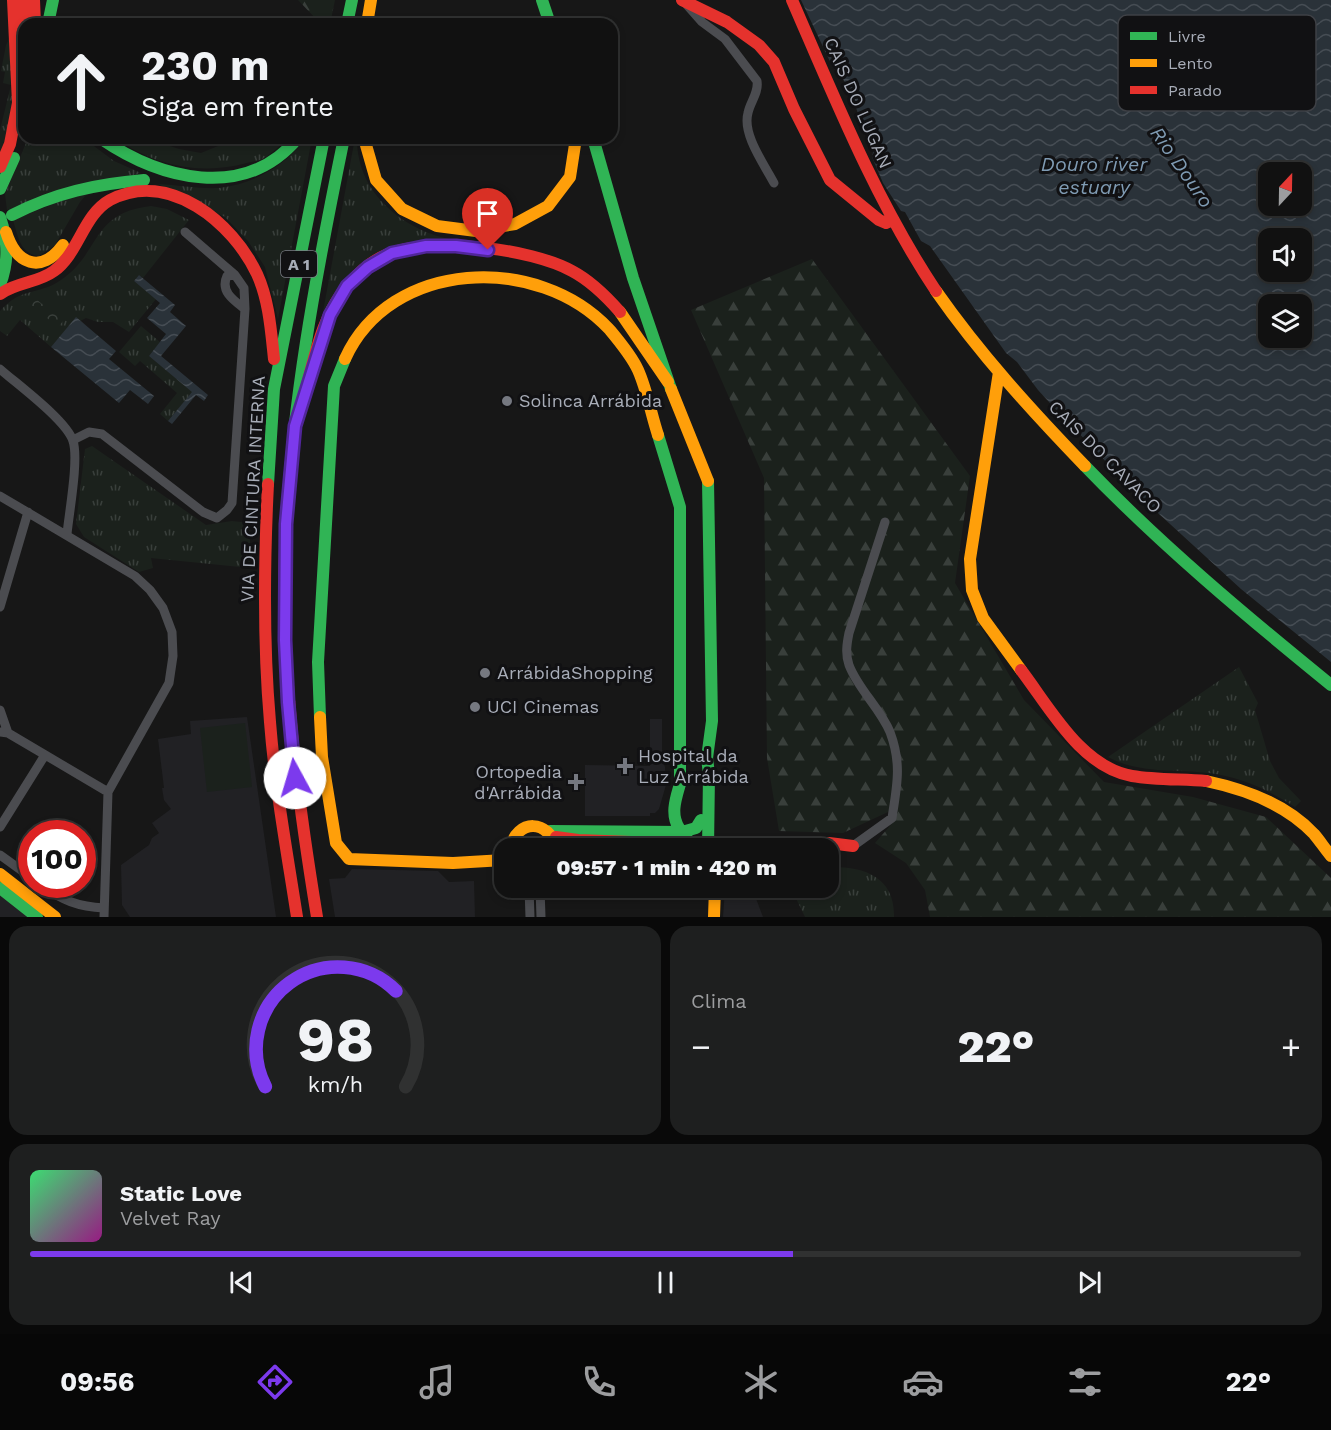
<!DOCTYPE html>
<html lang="pt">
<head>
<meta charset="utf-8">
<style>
  :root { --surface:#111; --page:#1e1f1f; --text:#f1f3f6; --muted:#9c9d9f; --line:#303131; --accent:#7c3aed }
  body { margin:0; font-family:"Work Sans",sans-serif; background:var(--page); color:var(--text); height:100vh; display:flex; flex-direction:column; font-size:22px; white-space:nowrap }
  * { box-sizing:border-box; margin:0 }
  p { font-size:20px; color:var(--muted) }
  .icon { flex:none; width:33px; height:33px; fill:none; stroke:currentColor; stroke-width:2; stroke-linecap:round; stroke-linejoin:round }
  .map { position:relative; height:917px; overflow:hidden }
  .panel { display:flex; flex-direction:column; gap:9px; padding:9px; background:#090909; flex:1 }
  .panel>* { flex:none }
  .top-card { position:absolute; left:18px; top:18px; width:600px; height:126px; border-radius:18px; box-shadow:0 3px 9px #0003,0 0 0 2px var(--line); background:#111; color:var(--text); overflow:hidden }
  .needle { width:39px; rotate:22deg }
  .buttons { position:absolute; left:1258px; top:162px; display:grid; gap:12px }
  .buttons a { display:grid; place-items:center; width:54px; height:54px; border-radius:12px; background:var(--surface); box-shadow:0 3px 9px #0003,0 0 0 2px var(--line); font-size:30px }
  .speed { position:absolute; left:18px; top:820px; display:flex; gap:12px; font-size:30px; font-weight:700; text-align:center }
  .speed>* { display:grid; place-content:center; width:78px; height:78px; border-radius:50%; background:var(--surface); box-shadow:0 3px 9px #0003,0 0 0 2px var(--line); line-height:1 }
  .speed .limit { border:9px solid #d22; background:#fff; color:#111 }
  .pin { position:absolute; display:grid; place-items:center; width:51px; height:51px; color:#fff; margin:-62px -26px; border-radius:50% 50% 50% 0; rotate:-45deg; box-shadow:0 0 6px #0007 }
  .pin .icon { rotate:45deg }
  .me { position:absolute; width:66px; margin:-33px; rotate:354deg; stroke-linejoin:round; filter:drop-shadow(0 0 4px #0008) }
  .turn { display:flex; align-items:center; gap:21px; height:126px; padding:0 24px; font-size:27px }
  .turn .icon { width:78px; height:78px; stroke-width:2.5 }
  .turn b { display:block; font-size:42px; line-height:51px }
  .big { font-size:45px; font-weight:800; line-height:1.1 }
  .panel .card { flex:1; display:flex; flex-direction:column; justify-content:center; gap:9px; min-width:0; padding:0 21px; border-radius:18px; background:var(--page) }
  .panel .dial { align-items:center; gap:0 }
  .dial svg { height:156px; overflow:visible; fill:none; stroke:var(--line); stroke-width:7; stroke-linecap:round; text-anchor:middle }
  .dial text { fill:var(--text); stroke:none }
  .song { display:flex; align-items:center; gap:18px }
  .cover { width:72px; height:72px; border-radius:9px; background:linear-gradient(135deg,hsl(140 70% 55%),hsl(310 70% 35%)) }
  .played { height:6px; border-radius:3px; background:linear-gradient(90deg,var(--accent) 60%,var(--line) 60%) }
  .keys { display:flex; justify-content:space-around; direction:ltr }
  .heat { display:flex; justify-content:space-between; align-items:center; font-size:33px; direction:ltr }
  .panel .tiles { flex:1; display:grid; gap:9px; grid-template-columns:1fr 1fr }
  .card:last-child { grid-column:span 2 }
  .trip { position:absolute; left:494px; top:838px; width:345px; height:60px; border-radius:18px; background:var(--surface); box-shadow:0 3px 9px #0003,0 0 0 2px var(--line); font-weight:800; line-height:60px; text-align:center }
  .menu { display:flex; height:96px; justify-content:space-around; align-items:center; background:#070707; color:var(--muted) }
  .menu .icon { width:42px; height:42px }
  .menu .selected { color:var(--accent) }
  .menu b { font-size:27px; color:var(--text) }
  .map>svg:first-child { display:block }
  .built { fill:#212124 }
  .grass { fill:url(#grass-tufts) }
  .forest { fill:url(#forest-firs) }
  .park { fill:url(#park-crowns) }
  .pitch { fill:#1b211c }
  .water { fill:url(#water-waves); fill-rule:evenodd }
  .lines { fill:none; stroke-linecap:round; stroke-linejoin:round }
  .secondary-tunnel { stroke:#343537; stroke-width:12; stroke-dasharray:12 6; stroke-linecap:butt }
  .street { stroke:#4b4c50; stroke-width:9 }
  .fast { stroke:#30b455; stroke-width:12 }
  .slow { stroke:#ff9f0a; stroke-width:12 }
  .jam { stroke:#e5322d; stroke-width:12 }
  .route-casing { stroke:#51269a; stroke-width:15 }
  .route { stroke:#7c3aed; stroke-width:10 }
  .poi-dot { fill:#757880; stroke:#111113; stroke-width:2 }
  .labels { text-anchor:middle; stroke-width:6; stroke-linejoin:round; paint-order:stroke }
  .shield { fill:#111113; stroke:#7b7e86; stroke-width:1.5 }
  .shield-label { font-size:16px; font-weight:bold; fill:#a8adb8 }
  .street-label { font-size:18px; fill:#a8adb8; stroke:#111113 }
  .poi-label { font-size:18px; fill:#a8adb8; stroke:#111113; text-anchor:start }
  .water-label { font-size:20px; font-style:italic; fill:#7f9bb3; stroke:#111113 }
  .key { fill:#111113; stroke:#3e4045; stroke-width:1.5 }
  .key-label { font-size:16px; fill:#a8adb8 }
</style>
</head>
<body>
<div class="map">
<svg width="1331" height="917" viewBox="0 0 1331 917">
  <defs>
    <pattern id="grass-tufts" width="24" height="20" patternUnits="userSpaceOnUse" patternTransform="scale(1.5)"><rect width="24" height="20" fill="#1b211c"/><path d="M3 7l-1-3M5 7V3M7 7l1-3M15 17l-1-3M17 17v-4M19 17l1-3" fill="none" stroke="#393f3b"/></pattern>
    <pattern id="forest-firs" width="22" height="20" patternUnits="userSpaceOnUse" patternTransform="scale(1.5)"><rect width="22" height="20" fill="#1b211c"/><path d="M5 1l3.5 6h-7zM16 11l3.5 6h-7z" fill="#393f3b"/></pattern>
    <pattern id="park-crowns" width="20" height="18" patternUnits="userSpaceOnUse" patternTransform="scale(1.5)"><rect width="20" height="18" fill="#1b211c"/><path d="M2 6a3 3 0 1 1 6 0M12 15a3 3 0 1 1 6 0" fill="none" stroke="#393f3b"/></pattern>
    <pattern id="water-waves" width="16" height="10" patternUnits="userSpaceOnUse" patternTransform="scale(1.5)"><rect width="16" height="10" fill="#2a3239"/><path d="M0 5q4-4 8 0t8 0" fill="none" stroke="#464d54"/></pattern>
  </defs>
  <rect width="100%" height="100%" fill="#171717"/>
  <!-- built -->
  <path class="built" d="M247 717 276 917H130L122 905 121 865 149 845 152 838 159 833 152 823 171 809 164 800 162 788H164L158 739 191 734 190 721Z
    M650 719H662V759L665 767 666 785 659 809 655 813H650V816H585V765L650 766Z
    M352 869 438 871 449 882 474 881 475 917H335L329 879 345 878Z
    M725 888H752L763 917H723Z
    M0 892 31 917H0Z"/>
  <!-- grass -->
  <path class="grass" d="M9 39 14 107 0 159V130L11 85 3 83 5 72 1 71 6 45Z
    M28 138H83L114 161 141 173 7 210 5 194Z
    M115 138H166L161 143 179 149 201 153 223 144H257L263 138H289C281 144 273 153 264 158 259 161 252 162 246 163 201 176 153 165 115 138Z
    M306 138H312L278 319 265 267 248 241 225 217 158 184C178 185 199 189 219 188 254 184 285 166 306 138Z
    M355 138H357C356 193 404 231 454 240L391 246 323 312Z
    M91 189 80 202 55 245 39 256C20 254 18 236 13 220Z
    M151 206 167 209 189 220 143 278 139 275 134 281 156 299 129 332 113 322H98L86 318 80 321 76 318 51 347 20 320 7 336 0 331V311C22 286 38 296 61 280 101 253 90 213 151 206Z
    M141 326 160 342 149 356 193 392 168 421 160 414 177 393 140 361 135 366 119 352Z
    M92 446 206 525 232 521 250 523V568L151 558 153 568 139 572 84 537 76 524 85 449Z
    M1239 667 1258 703 1255 710 1270 761 1279 778 1301 801 1295 807C1269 790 1241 777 1209 773 1175 769 1140 774 1108 757Z
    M828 867C863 866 895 876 894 917H805L791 888H828Z"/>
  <!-- forest -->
  <path class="forest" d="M298 0H335L330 24H321Z
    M812 259 970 476 955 583 1024 700 1104 782 1193 797 1266 817 1331 878V917H930L925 890 906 863 875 843 896 819 888 812 843 833 779 831 767 758 764 478 691 310Z"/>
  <!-- park -->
  <path class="park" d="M48 297 69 314 58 327 31 305 36 299 42 304Z"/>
  <!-- pitch -->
  <path class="pitch" d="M245 723 252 787 207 792 200 728Z"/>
  <!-- water -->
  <path class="water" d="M801 0H1331V662L1241 589 1123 481 1091 445 1071 426 1038 390 1017 362 1006 353 930 246 921 241 905 212 901 211 883 183 872 157 874 147 867 127 862 128C856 106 850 83 833 68ZM1269 172H1302V206H1269ZM1269 238H1302V272H1269ZM1269 304H1302V338H1269Z
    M139 275 175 305 170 312 186 326 161 356 208 395 204 401 196 395 172 424 168 421 192 392 149 356 166 334 147 318 160 303 134 281Z
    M76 317 116 351 109 359 154 396 148 404 130 390 119 403 51 347Z"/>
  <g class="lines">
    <!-- secondary-tunnel -->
    <path class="secondary-tunnel" d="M684 844H728
      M739 844H781"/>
    <!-- street -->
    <path class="street" d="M687 5 702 22 725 39 757 81C759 93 750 102 748 113 742 134 764 164 774 183
      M185 232 235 275
      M0 369C18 385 66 420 73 441 79 459 69 513 67 534
      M73 440 89 432 102 434 203 512 217 518 227 510 232 503 245 309 244 288 235 275 227 276C220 291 233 300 245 309
      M0 496 135 576 150 590 163 608 172 632 173 656 169 683 108 792 104 917
      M0 607 28 512
      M0 710 8 733
      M0 732 8 733 108 792
      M0 827 45 755
      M853 846 892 818C897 785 902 764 890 732 880 708 858 689 849 665 845 654 847 643 849 633L885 522
      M0 855 32 878
      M41 885C61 900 79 907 104 908
      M529 888 530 917
      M540 888 541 917"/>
    <!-- fast -->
    <path class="fast" d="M542 0 550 24
      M48 24 53 0
      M347 24 352 0
      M100 138C160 179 244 202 298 138
      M593 138 633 278 671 389
      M0 189 14 158
      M12 215C55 193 96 184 144 180
      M0 217C8 241 9 261 0 285
      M658 435 680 507V784C676 798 670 814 679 828 684 836 690 839 691 849
      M1085 466C1161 545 1246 616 1331 685
      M708 481 712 721 707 758 709 774 708 849
      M268 484 274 389 324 138
      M285 550C290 411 316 274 344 138
      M320 717 318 662 334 386 345 359
      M550 831 682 832 696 828 701 820
      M728 844H739
      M0 888 37 917"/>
    <!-- slow -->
    <path class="slow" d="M367 24 371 0
      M364 138 376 180 402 209 437 226 476 231 515 224 548 206 570 177 576 138
      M6 232C16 264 41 275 63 245
      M936 291C980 354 1032 411 1085 466
      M620 312 668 382
      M345 359C390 259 538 253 609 329 619 341 631 355 638 370 647 390 651 414 658 435
      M999 372 970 559 972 590 983 618 1021 670
      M671 389 708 481
      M320 717 322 757 336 843 349 859 453 863 504 860
      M1206 781C1244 789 1287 805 1314 834 1320 841 1325 849 1331 856
      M510 849C517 818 549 819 557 849
      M0 874 55 917
      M714 917 715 888"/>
    <!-- jam -->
    <path class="jam" d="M25 0V24
      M34 0 35 24
      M682 0 727 22 759 45 774 62 794 109 830 180 879 220 886 223 893 220
      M792 0C835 99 876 201 936 291
      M0 167 10 144 18 103 13 0
      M0 294C17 282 38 283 54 271 79 253 83 215 110 200 169 169 233 223 257 274 269 300 271 331 274 359
      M307 385C316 350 324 312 349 284 359 272 373 260 388 254 433 237 530 248 572 271 591 281 606 296 620 312
      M268 484C264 564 263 643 270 722 275 787 287 852 297 917
      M285 550C281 673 297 795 317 917
      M1021 670C1050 708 1081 767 1132 776 1156 780 1182 779 1206 781
      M556 837 578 840 684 844
      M781 844 829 843 853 846"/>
  </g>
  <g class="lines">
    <defs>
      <path id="route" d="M295 778 288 702 285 640 286 524 295 426 330 315 347 286 368 267 392 253 426 246H456L488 250"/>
    </defs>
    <!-- route casing -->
    <use href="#route" class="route-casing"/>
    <!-- route -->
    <use href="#route" class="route"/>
  </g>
  <!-- markers -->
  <g class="poi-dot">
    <circle cx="507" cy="401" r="6"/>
    <circle cx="485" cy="673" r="6"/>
    <circle cx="475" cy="707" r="6"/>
    <path d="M622 757h6v6h6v6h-6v6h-6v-6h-6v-6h6z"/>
    <path d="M573 773h6v6h6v6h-6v6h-6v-6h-6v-6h6z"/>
  </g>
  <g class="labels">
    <!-- shield labels -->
    <rect class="shield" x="281" y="251" width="36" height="26" rx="4.5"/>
    <g class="shield-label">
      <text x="299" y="270">A 1</text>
    </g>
    <!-- street labels -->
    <g class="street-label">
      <text transform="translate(858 103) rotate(66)" y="6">CAIS DO LUGAN</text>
      <text transform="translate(1105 457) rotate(45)" y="6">CAIS DO CAVACO</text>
      <text transform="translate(253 489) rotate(-87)" y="6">VIA DE CINTURA INTERNA</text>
    </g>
    <!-- poi labels -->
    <g class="poi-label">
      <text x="519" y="407">Solinca Arrábida</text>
      <text x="497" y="679">ArrábidaShopping</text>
      <text x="487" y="713">UCI Cinemas</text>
      <text x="638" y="762">Hospital da<tspan x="638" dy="21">Luz Arrábida</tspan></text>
      <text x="562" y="778" text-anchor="end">Ortopedia<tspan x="562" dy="21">d'Arrábida</tspan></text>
    </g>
    <!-- water labels -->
    <g class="water-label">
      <text x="1094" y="171">Douro river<tspan x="1094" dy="23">estuary</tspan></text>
      <text transform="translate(1182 167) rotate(55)" y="7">Rio Douro</text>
    </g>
  </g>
  <!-- legend -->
  <rect x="1118" y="15" width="198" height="96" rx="9" class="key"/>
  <rect x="1130" y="32" width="27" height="8" fill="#30b455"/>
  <rect x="1130" y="59" width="27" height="8" fill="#ff9f0a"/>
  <rect x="1130" y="86" width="27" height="8" fill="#e5322d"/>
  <g class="key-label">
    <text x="1168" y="42">Livre</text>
    <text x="1168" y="69">Lento</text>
    <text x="1168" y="96">Parado</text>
  </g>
</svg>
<div class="buttons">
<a><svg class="needle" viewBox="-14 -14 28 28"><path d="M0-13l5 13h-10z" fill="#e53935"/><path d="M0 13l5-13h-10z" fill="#9c9d9f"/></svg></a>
<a><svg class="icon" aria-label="sound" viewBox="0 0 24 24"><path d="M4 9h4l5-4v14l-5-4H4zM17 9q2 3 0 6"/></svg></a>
<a><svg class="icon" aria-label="layers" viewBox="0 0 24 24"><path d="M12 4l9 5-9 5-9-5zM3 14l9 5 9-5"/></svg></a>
</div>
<div class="speed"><div class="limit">100</div></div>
<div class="pin" style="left:488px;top:250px;background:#d93025"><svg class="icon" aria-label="arrive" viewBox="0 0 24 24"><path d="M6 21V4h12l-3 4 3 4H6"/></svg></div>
<svg class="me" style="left:295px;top:778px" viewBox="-20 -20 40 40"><circle r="19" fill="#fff"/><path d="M0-13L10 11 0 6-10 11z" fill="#7c3aed"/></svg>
<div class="trip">09:57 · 1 min · 420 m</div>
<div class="top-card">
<div class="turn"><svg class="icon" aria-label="ahead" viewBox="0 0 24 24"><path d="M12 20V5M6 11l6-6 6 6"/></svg><div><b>230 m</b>Siga em frente</div></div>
</div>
</div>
<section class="panel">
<div class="tiles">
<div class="card dial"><svg viewBox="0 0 100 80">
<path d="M14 69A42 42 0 1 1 86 69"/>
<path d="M14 69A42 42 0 0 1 81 20" stroke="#7c3aed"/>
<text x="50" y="56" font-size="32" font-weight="700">98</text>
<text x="50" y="72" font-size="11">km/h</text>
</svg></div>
<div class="card"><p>Clima</p>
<div class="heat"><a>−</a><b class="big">22°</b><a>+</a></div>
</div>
<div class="card">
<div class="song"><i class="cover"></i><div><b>Static Love</b><p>Velvet Ray</p></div></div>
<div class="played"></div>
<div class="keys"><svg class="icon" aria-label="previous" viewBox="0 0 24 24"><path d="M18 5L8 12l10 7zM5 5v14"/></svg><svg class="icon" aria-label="pause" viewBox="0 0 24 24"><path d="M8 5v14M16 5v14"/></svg><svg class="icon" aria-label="next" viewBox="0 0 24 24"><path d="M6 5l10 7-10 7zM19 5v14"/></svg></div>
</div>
</div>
</section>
<nav class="menu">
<b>09:56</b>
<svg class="icon selected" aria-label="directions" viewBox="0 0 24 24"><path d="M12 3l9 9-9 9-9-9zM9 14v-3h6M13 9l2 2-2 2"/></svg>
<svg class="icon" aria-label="music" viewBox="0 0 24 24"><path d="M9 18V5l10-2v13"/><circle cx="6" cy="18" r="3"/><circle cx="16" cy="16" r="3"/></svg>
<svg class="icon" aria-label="phone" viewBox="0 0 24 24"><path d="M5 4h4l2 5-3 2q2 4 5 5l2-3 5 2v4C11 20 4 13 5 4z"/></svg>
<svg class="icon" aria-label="climate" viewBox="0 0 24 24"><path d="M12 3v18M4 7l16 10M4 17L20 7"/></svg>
<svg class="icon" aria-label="car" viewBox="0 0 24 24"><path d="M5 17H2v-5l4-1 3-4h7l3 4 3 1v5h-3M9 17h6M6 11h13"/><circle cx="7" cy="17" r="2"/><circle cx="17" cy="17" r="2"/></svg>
<svg class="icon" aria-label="filters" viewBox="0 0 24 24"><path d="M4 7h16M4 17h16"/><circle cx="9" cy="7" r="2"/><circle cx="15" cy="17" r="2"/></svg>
<b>22°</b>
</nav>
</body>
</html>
